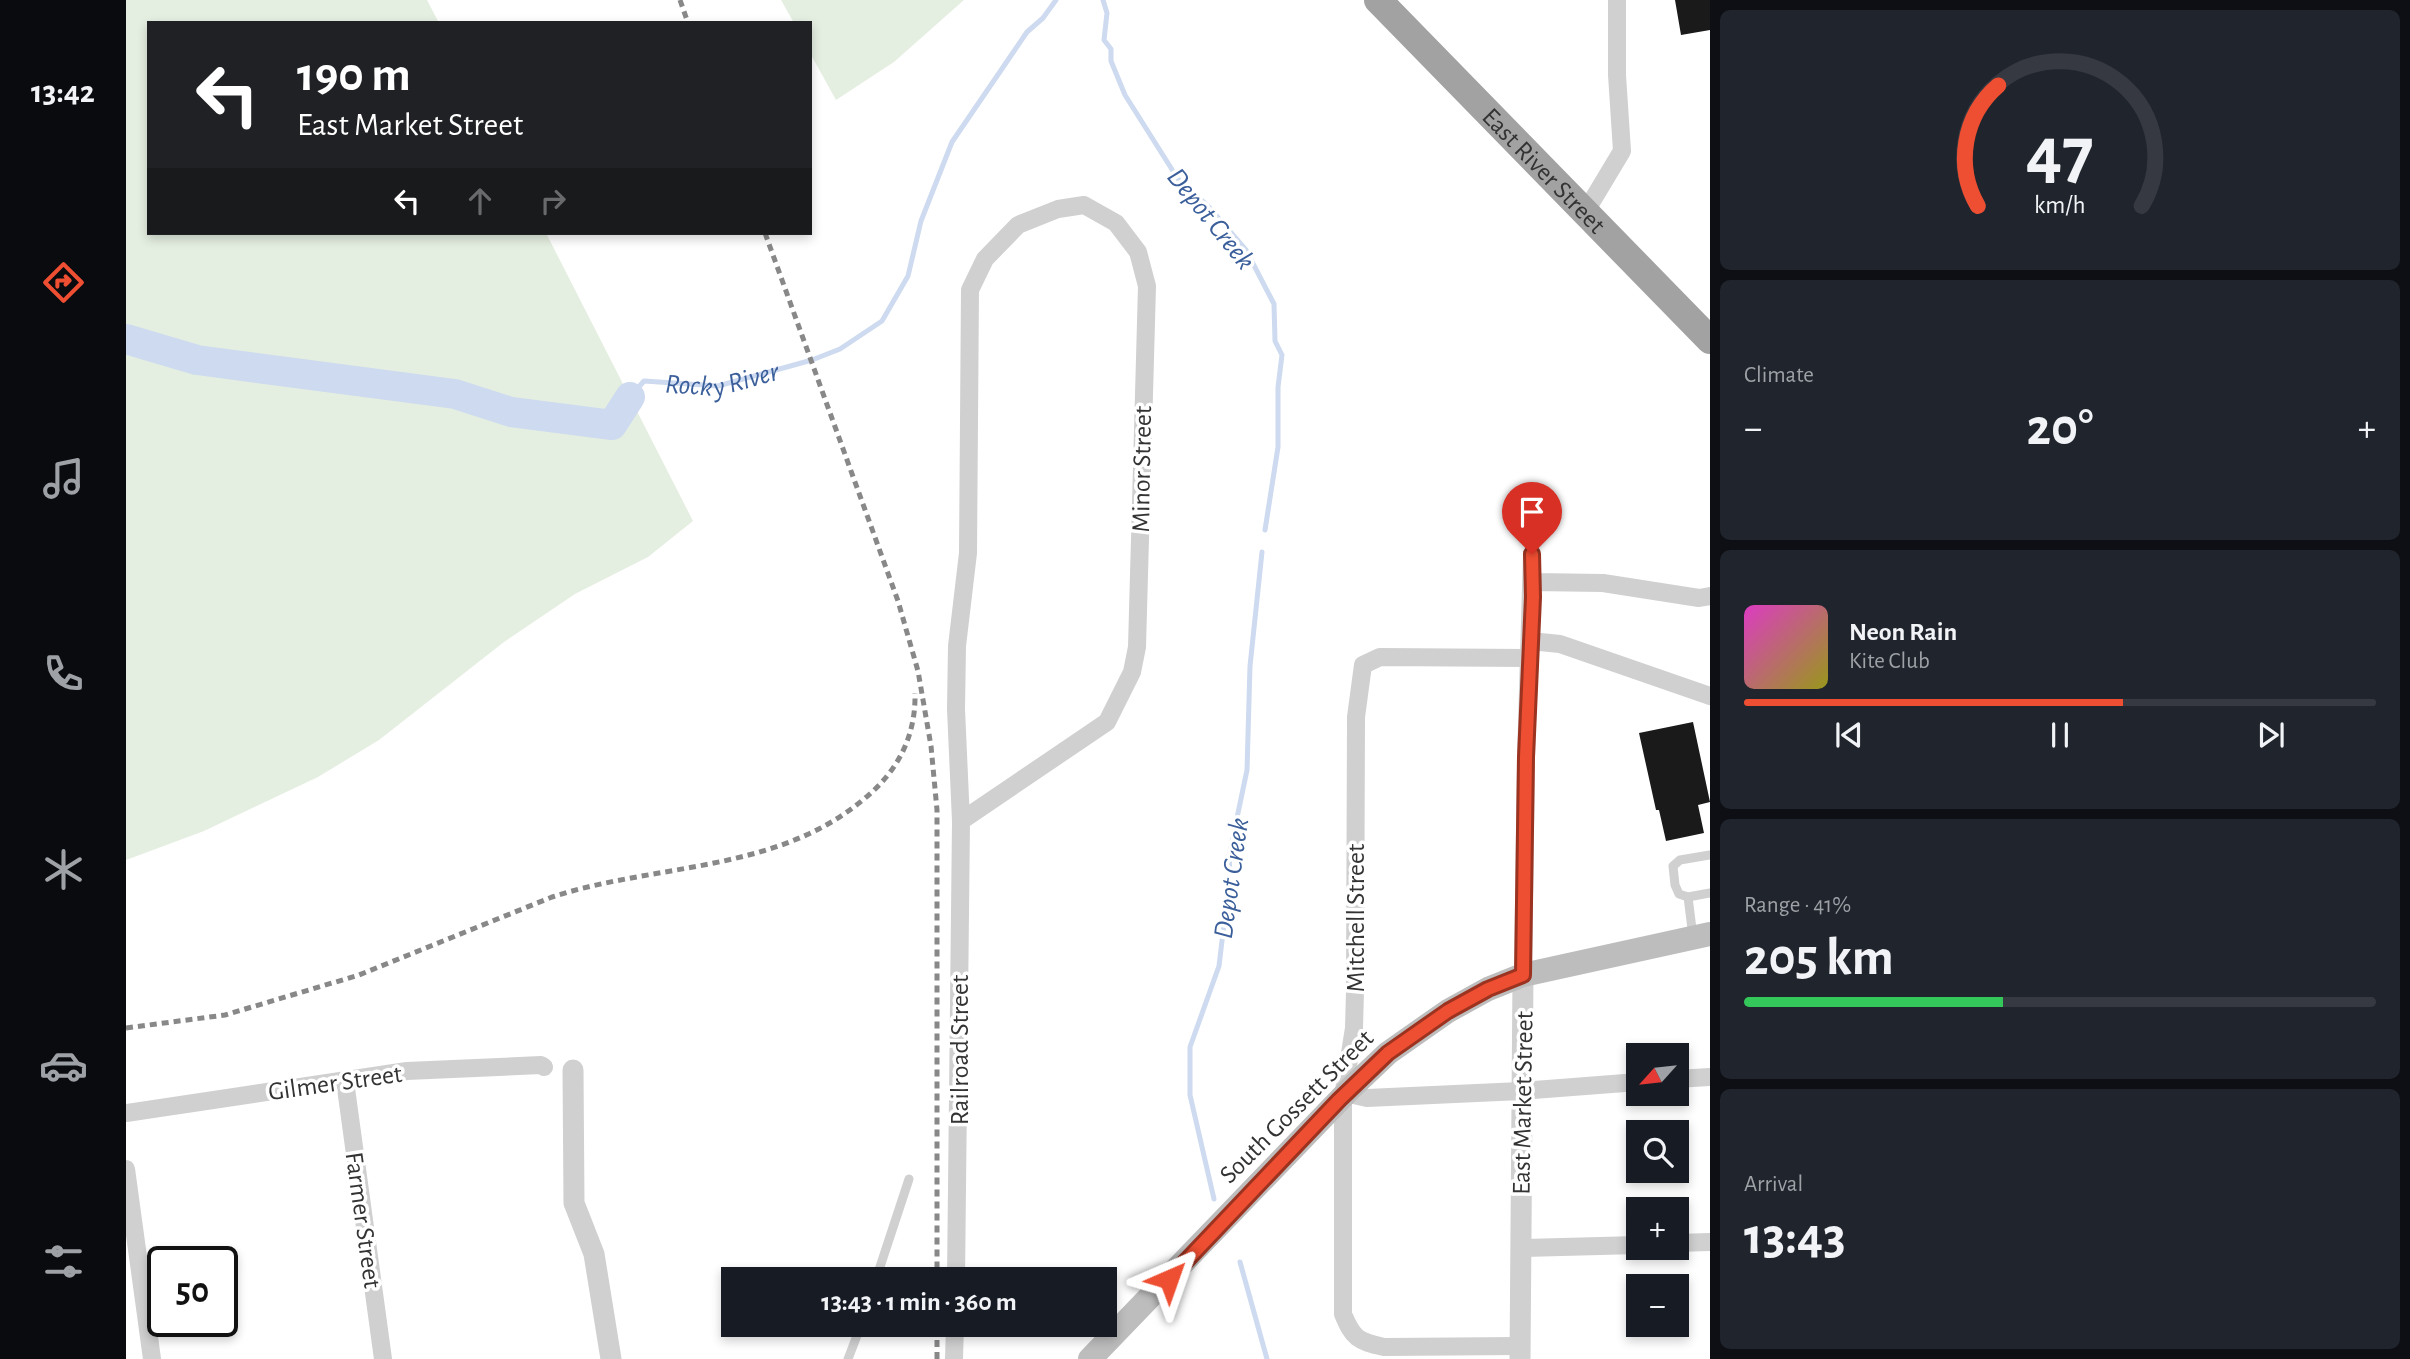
<!DOCTYPE html>
<html lang="en">
<head>
<meta charset="utf-8">
<style>
  :root { --surface:#171b24; --page:#20242c; --text:#f1f3f6; --muted:#9ea1a6; --line:#363941; --accent:#ee4e31 }
  body { margin:0; font-family:"Alegreya Sans",sans-serif; background:var(--page); color:var(--text); height:100vh; display:flex; flex-direction:column; font-size:26px; white-space:nowrap }
  * { box-sizing:border-box; margin:0 }
  p { font-size:23px; color:var(--muted) }
  .icon { flex:none; width:38px; height:38px; fill:none; stroke:currentColor; stroke-width:2; stroke-linecap:round; stroke-linejoin:round }
  .map { position:relative; flex:1; overflow:hidden }
  .panel { display:flex; flex-direction:column; gap:10px; padding:10px; background:#0d0f14; width:700px }
  .panel>* { flex:none }
  .banner { position:absolute; left:21px; top:21px; width:665px; height:214px; border-radius:0px; box-shadow:0 4px 10px #0003; background:#202124; color:#fff; overflow:hidden }
  .needle { width:46px; rotate:243deg }
  .tools { position:absolute; left:1500px; top:1043px; display:grid; gap:14px }
  .tools a { display:grid; place-items:center; width:63px; height:63px; border-radius:0px; background:var(--surface); box-shadow:0 4px 10px #0003; font-size:35px }
  .speed { position:absolute; left:21px; top:1246px; display:flex; gap:14px; font-size:35px; font-weight:700; text-align:center }
  .speed>* { display:grid; place-content:center; width:91px; height:91px; border-radius:50%; background:var(--surface); box-shadow:0 4px 10px #0003; line-height:1 }
  .speed .limit { border:4px solid #111; border-radius:10px; background:#fff; color:#111 }
  .pin { position:absolute; display:grid; place-items:center; width:60px; height:60px; color:#fff; margin:-72px -30px; border-radius:50% 50% 50% 0; rotate:-45deg; box-shadow:0 0 7px #0007 }
  .pin .icon { rotate:45deg }
  .me { position:absolute; width:77px; margin:-38px; rotate:43deg; stroke-linejoin:round; filter:drop-shadow(0 0 5px #0008) }
  .turn { display:flex; align-items:center; gap:24px; height:147px; padding:0 35px; font-size:32px }
  .turn .icon { width:91px; height:91px; stroke-width:2.5 }
  .turn b { display:block; font-size:49px; line-height:60px }
  .lanes { display:flex; align-items:center; height:66px; padding:0 35px; background:#0003; justify-content:center; gap:35px; direction:ltr }
  .lanes .off { opacity:.35 }
  .big { font-size:52px; font-weight:700; line-height:1.1 }
  .panel .tile { flex:1; display:flex; flex-direction:column; justify-content:center; gap:10px; min-width:0; padding:0 24px; border-radius:10px; background:var(--page) }
  .panel .dial { align-items:center; gap:0 }
  .dial svg { height:182px; overflow:visible; fill:none; stroke:var(--line); stroke-width:7; stroke-linecap:round; text-anchor:middle }
  .dial text { fill:var(--text); stroke:none }
  .song { display:flex; align-items:center; gap:21px }
  .cover { width:84px; height:84px; border-radius:10px; background:linear-gradient(135deg,hsl(310 70% 55%),hsl(60 70% 35%)) }
  .played { height:7px; border-radius:4px; background:linear-gradient(90deg,var(--accent) 60%,var(--line) 60%) }
  .keys { display:flex; justify-content:space-around; direction:ltr }
  .heat { display:flex; justify-content:space-between; align-items:center; font-size:38px; direction:ltr }
  .charge { height:10px; border-radius:5px; background:linear-gradient(90deg,#34c759 41%,var(--line) 0) }
  .trip { position:absolute; left:595px; top:1267px; width:396px; height:70px; border-radius:0px; background:var(--surface); box-shadow:0 4px 10px #0003; font-weight:700; line-height:70px; text-align:center }
  main { display:flex; flex:1; min-height:0 }
  .tab-bar { display:flex; flex-direction:column; width:126px; justify-content:space-around; align-items:center; background:#090b0e; color:var(--muted) }
  .tab-bar .icon { width:49px; height:49px }
  .tab-bar .current { color:var(--accent) }
  .tab-bar b { font-size:32px; color:var(--text) }
  .map>svg:first-child { display:block }
  .green { fill:#e5efe1 }
  .lines { fill:none; stroke-linecap:round; stroke-linejoin:round }
  .stream { stroke:#cddaef; stroke-width:5 }
  .river { stroke:#cddaef; stroke-width:30 }
  .building { fill:#1a1a1a }
  .service { stroke:#d0d0d0; stroke-width:9 }
  .minor { stroke:#d0d0d0; stroke-width:18 }
  .tertiary { stroke:#d0d0d0; stroke-width:21 }
  .secondary { stroke:#bdbdbd; stroke-width:24 }
  .trunk { stroke:#a2a2a2; stroke-width:28 }
  .rail { stroke:#888; stroke-width:5; stroke-dasharray:7 5; stroke-linecap:butt }
  .route-casing { stroke:#9b3320; stroke-width:18 }
  .route { stroke:#ee4e31; stroke-width:12 }
  .labels { text-anchor:middle; stroke-width:7; stroke-linejoin:round; paint-order:stroke }
  .street-label { font-size:26px; fill:#333; stroke:#fff }
  .water-label { font-size:28px; font-style:italic; fill:#3b5f9b; stroke:#fff }
</style>
</head>
<body>
<main>
<nav class="tab-bar">
<b>13:42</b>
<svg class="icon current" aria-label="directions" viewBox="0 0 24 24"><path d="M12 3l9 9-9 9-9-9zM9 14v-3h6M13 9l2 2-2 2"/></svg>
<svg class="icon" aria-label="music" viewBox="0 0 24 24"><path d="M9 18V5l10-2v13"/><circle cx="6" cy="18" r="3"/><circle cx="16" cy="16" r="3"/></svg>
<svg class="icon" aria-label="phone" viewBox="0 0 24 24"><path d="M5 4h4l2 5-3 2q2 4 5 5l2-3 5 2v4C11 20 4 13 5 4z"/></svg>
<svg class="icon" aria-label="climate" viewBox="0 0 24 24"><path d="M12 3v18M4 7l16 10M4 17L20 7"/></svg>
<svg class="icon" aria-label="car" viewBox="0 0 24 24"><path d="M5 17H2v-5l4-1 3-4h7l3 4 3 1v5h-3M9 17h6M6 11h13"/><circle cx="7" cy="17" r="2"/><circle cx="17" cy="17" r="2"/></svg>
<svg class="icon" aria-label="filters" viewBox="0 0 24 24"><path d="M4 7h16M4 17h16"/><circle cx="9" cy="7" r="2"/><circle cx="15" cy="17" r="2"/></svg>
</nav>
<div class="map">
<svg width="1584" height="1359" viewBox="0 0 1584 1359">
  <rect width="100%" height="100%" fill="#fff"/>
  <!-- green -->
  <path class="green" d="M0 0H301L313 23H23V233H420L567 521 522 557 449 594 378 642 253 740 192 777 78 831 0 860Z
    M655 0H838L768 62 710 100 684 53V23H668Z"/>
  <g class="lines">
    <!-- stream -->
    <g class="stream">
      <path d="M977 0 981 13 978 40 985 49V61L999 95 1052 179 1081 205 1120 250 1148 304 1149 341 1156 355 1152 387V447L1139 530"/>
      <path id="s1" d="M504 397 518 381 592 386 686 360 714 349 756 321 782 276 795 221 826 142 901 32 917 18 930 0"/>
      <path d="M1088 1199 1064 1095V1047L1093 966 1104 874 1103 856 1121 770 1124 666 1136 552"/>
      <path d="M1114 1262 1141 1359"/>
    </g>
    <!-- river -->
    <path class="river" d="M0 339 71 360 329 394 385 412 486 425 504 397"/>
  </g>
  <!-- building -->
  <path class="building" d="M1549 0H1584V30L1555 35Z
    M1567 722 1584 802 1572 805 1578 833 1540 841 1533 810H1530L1513 733Z"/>
  <g class="lines">
    <!-- service -->
    <path class="service" d="M1584 855 1554 860 1547 866 1549 885 1553 894 1562 897 1584 893
      M1562 897 1567 937
      M750 1279 783 1179
      M722 1359 735 1325"/>
    <!-- minor -->
    <path class="minor" d="M958 205 990 223 1012 252 1021 286 1011 647 1006 672 981 722 835 821 830 709 831 646 842 553 844 290 859 259 892 225 932 209Z
      M1460 211 1496 151 1491 75V0
      M1407 582 1477 583 1573 598 1584 596
      M1404 641 1434 644 1584 696
      M1397 975 1400 757 1406 554
      M1550 1079 1584 1077
      M219 1081 257 1359
      M1219 1093 1241 1098 1395 1091 1512 1082
      M0 1113 281 1071 415 1065 418 1067
      M0 1169 26 1359
      M1550 1243 1584 1242
      M1394 1248 1512 1245
      M830 1279 835 821
      M1394 1346 1258 1347C1231 1341 1227 1338 1217 1314V1097L1228 1028 1229 991 1230 717 1237 665 1254 657 1404 658
      M828 1359 829 1325"/>
    <!-- tertiary -->
    <path class="tertiary" d="M447 1070 448 1203 468 1254 485 1359
      M1394 1359 1397 975"/>
    <!-- secondary -->
    <path class="secondary" d="M964 1359 1225 1088 1262 1053 1322 1011 1362 989 1397 975 1584 934"/>
    <!-- trunk -->
    <path class="trunk" id="s2" d="M1252 0 1584 340"/>
    <!-- rail -->
    <path class="rail" d="M554 0 562 23
      M639 233 772 601 792 671 805 746 811 810V1279
      M0 1028 99 1015 233 975 426 897C530 863 650 873 738 799 771 772 790 737 789 693
      M811 1359V1325"/>
  </g>
  <g class="lines">
    <defs>
      <path id="route" d="M1043 1279 1213 1100 1262 1053 1322 1011 1362 989 1397 975 1400 757 1407 597 1406 554"/>
    </defs>
    <!-- route casing -->
    <use href="#route" class="route-casing"/>
    <!-- route -->
    <use href="#route" class="route"/>
  </g>
  <g class="labels">
    <!-- street labels -->
    <g class="street-label">
      <text dy="9" stroke="none"><textPath href="#s2" startOffset="238">East River Street</textPath></text>
      <text transform="translate(1015 469) rotate(-89)" y="9">Minor Street</text>
      <text transform="translate(1229 918) rotate(-90)" y="9">Mitchell Street</text>
      <text transform="translate(833 1050) rotate(-90)" y="9">Railroad Street</text>
      <text transform="translate(209 1082) rotate(-8)" y="9">Gilmer Street</text>
      <text transform="translate(1396 1103) rotate(-89)" y="9">East Market Street</text>
      <text transform="translate(1170 1106) rotate(-45)" y="9">South Gossett Street</text>
      <text transform="translate(238 1220) rotate(82)" y="9">Farmer Street</text>
    </g>
    <!-- water labels -->
    <g class="water-label">
      <text transform="translate(1086 218) rotate(51)" y="10">Depot Creek</text>
      <text dy="10" stroke="none"><textPath href="#s1" startOffset="100">Rocky River</textPath></text>
      <text transform="translate(1104 878) rotate(-82)" y="10">Depot Creek</text>
    </g>
  </g>
</svg>
<div class="tools">
<a><svg class="needle" viewBox="-14 -14 28 28"><path d="M0-13l5 13h-10z" fill="#e53935"/><path d="M0 13l5-13h-10z" fill="#9ea1a6"/></svg></a>
<a><svg class="icon" aria-label="search" viewBox="0 0 24 24"><circle cx="10" cy="10" r="6"/><path d="M15 15l6 6"/></svg></a>
<a>+</a>
<a>−</a>
</div>
<div class="speed"><div class="limit">50</div></div>
<div class="pin" style="left:1406px;top:554px;background:#d93025"><svg class="icon" aria-label="arrive" viewBox="0 0 24 24"><path d="M6 21V4h12l-3 4 3 4H6"/></svg></div>
<svg class="me" style="left:1043px;top:1279px" viewBox="-20 -20 40 40"><path d="M0-17L14 15 0 8-14 15z" fill="#ee4e31" stroke="#fff" stroke-width="4"/></svg>
<div class="trip">13:43 · 1 min · 360 m</div>
<div class="banner">
<div class="turn"><svg class="icon" aria-label="left" viewBox="0 0 24 24"><path d="M17 20v-9H6M10 6l-5 5 5 5"/></svg><div><b>190 m</b>East Market Street</div></div>
<div class="lanes"><svg class="icon" aria-label="left" viewBox="0 0 24 24"><path d="M17 20v-9H6M10 6l-5 5 5 5"/></svg><svg class="icon off" aria-label="ahead" viewBox="0 0 24 24"><path d="M12 20V5M6 11l6-6 6 6"/></svg><svg class="icon off" aria-label="right" viewBox="0 0 24 24"><path d="M7 20v-9h11M14 6l5 5-5 5"/></svg></div>
</div>
</div>
<section class="panel">
<div class="tile dial"><svg viewBox="0 0 100 80">
<path d="M14 69A42 42 0 1 1 86 69"/>
<path d="M14 69A42 42 0 0 1 23 16" stroke="#ee4e31"/>
<text x="50" y="56" font-size="32" font-weight="700">47</text>
<text x="50" y="72" font-size="11">km/h</text>
</svg></div>
<div class="tile"><p>Climate</p>
<div class="heat"><a>−</a><b class="big">20°</b><a>+</a></div>
</div>
<div class="tile">
<div class="song"><i class="cover"></i><div><b>Neon Rain</b><p>Kite Club</p></div></div>
<div class="played"></div>
<div class="keys"><svg class="icon" aria-label="previous" viewBox="0 0 24 24"><path d="M18 5L8 12l10 7zM5 5v14"/></svg><svg class="icon" aria-label="pause" viewBox="0 0 24 24"><path d="M8 5v14M16 5v14"/></svg><svg class="icon" aria-label="next" viewBox="0 0 24 24"><path d="M6 5l10 7-10 7zM19 5v14"/></svg></div>
</div>
<div class="tile"><p>Range · 41%</p><b class="big">205 km</b><div class="charge"></div></div>
<div class="tile"><p>Arrival</p><b class="big">13:43</b></div>
</section>
</main>
</body>
</html>
